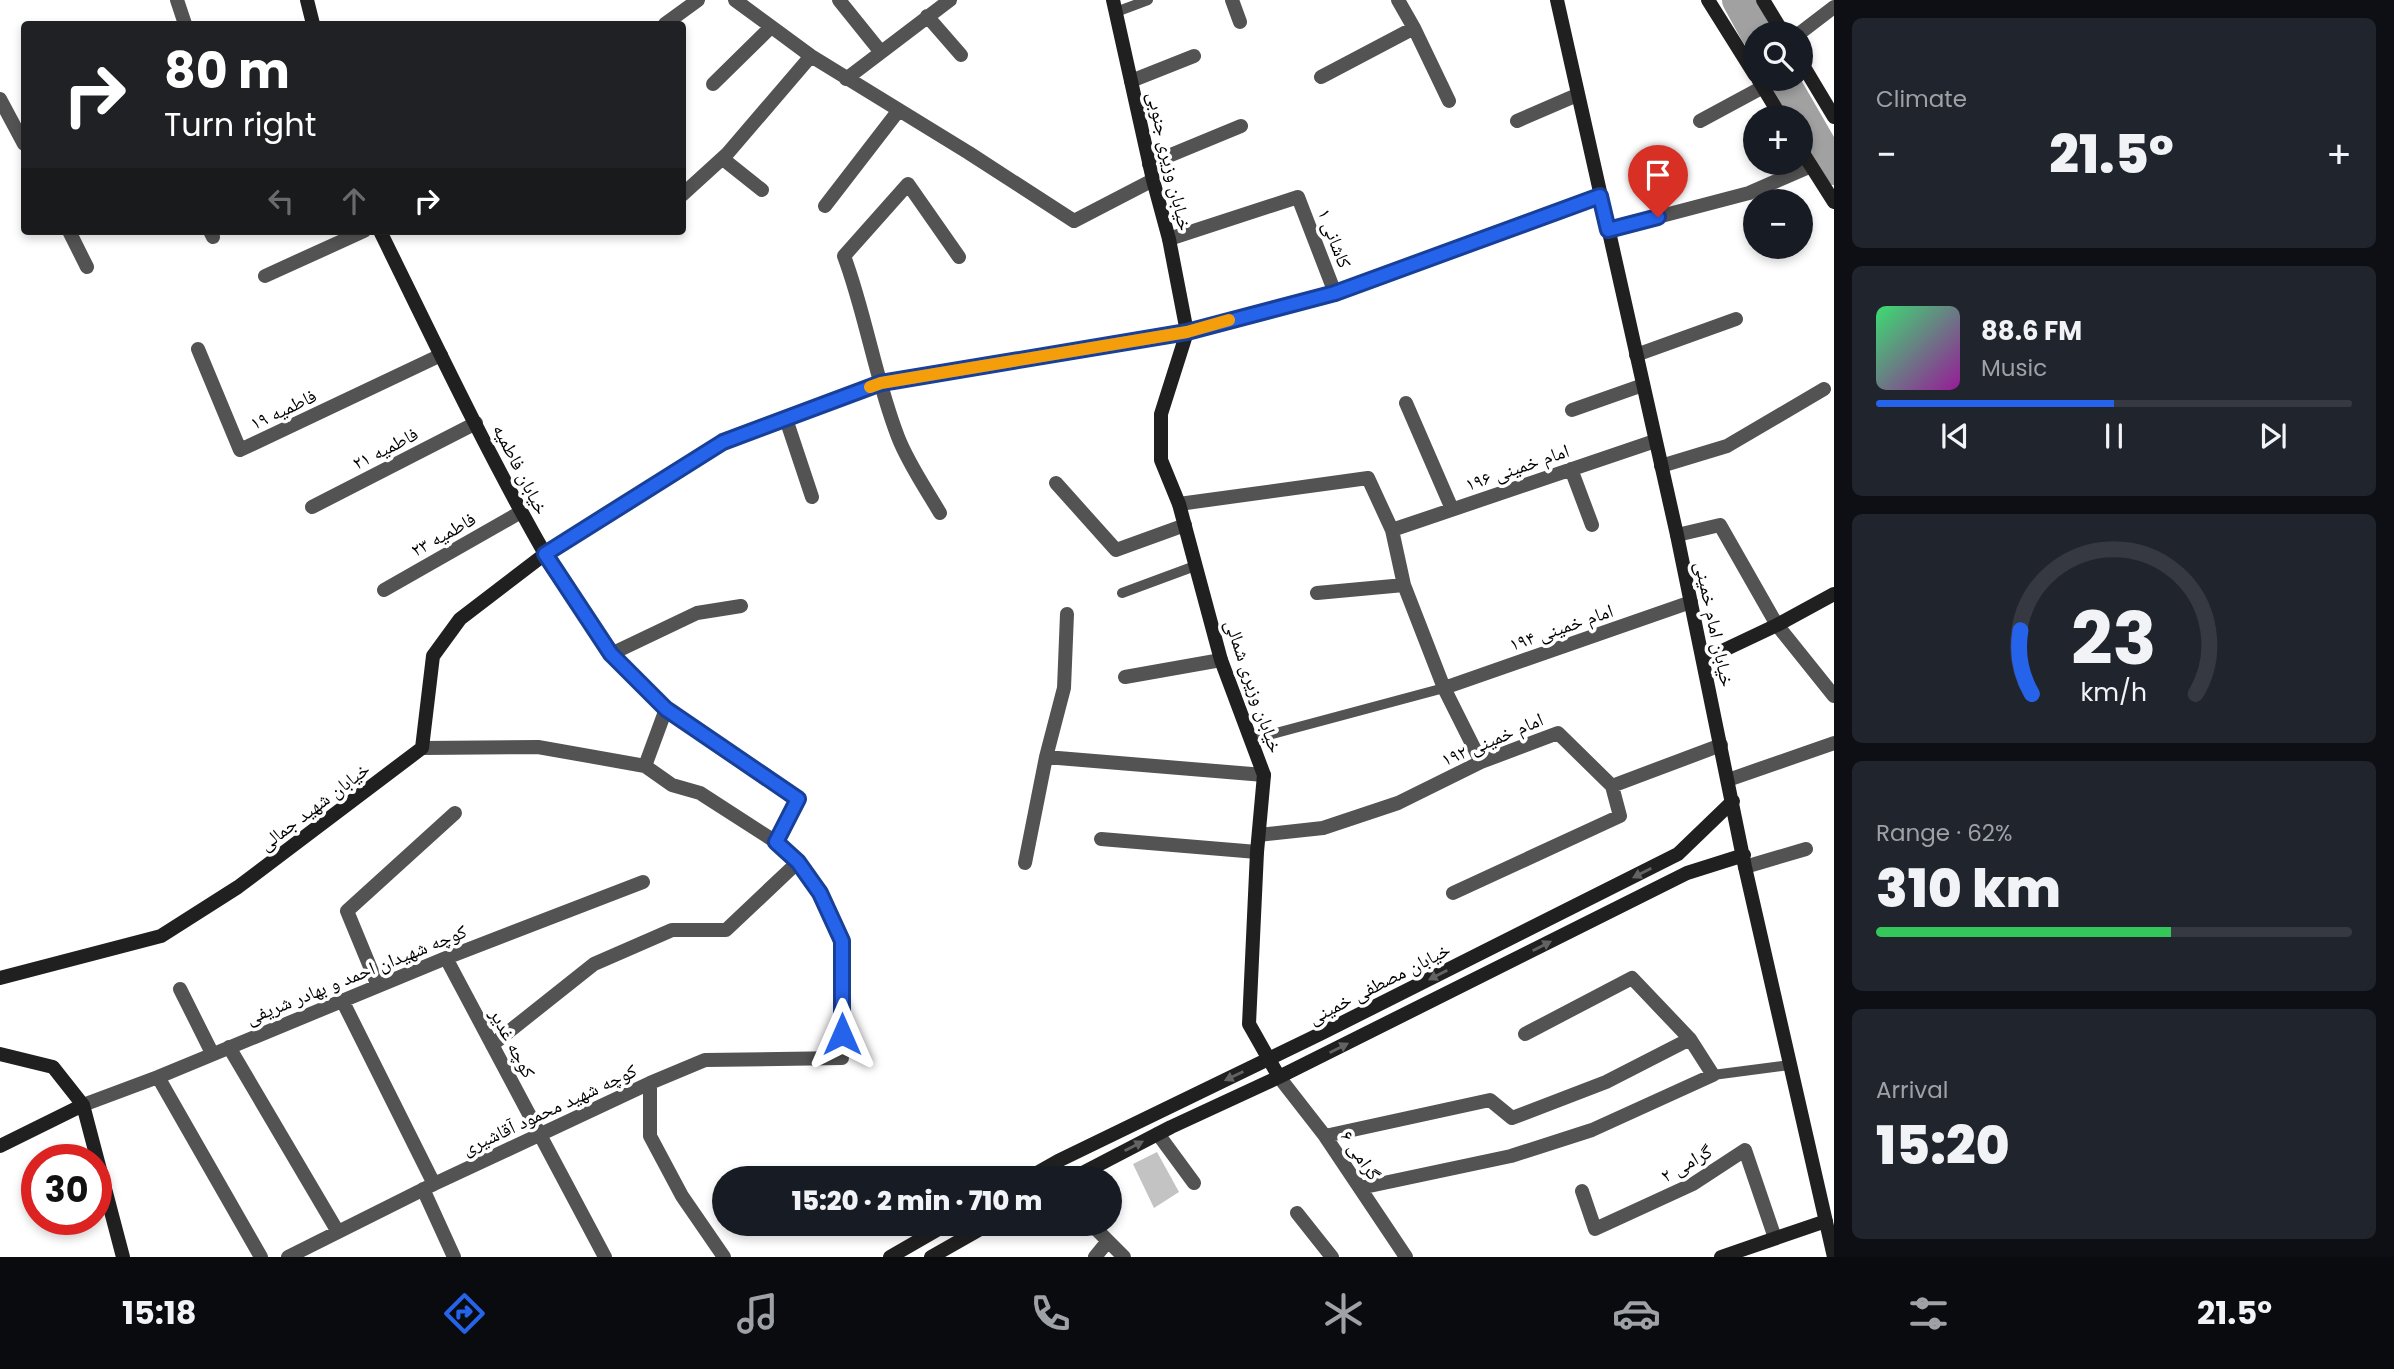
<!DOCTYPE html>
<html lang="en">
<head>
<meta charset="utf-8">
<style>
  :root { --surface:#171b24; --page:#20242c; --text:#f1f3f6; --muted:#9ea1a6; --line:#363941; --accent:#2563eb }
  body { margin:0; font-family:Poppins,"Noto Naskh Arabic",sans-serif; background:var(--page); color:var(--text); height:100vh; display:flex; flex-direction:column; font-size:26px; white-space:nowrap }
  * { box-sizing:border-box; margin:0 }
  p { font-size:23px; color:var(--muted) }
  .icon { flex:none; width:38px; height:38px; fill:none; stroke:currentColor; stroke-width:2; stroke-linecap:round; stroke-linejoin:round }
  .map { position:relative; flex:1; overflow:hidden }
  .sheet { display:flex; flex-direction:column; gap:18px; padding:18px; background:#0d0f14; width:560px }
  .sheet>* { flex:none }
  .guide { position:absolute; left:21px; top:21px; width:665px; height:214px; border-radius:7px; box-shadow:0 4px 10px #0003; background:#202124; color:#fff; overflow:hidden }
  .tools { position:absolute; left:1743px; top:21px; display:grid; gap:14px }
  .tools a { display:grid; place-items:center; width:70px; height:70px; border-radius:50%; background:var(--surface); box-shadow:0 4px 10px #0003; font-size:35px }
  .speed { position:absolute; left:21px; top:1144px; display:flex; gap:14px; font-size:35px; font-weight:700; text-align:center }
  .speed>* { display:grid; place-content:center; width:91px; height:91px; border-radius:50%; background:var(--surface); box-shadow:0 4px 10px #0003; line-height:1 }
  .speed .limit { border:10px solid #d22; background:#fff; color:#111 }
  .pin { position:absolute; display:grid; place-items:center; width:60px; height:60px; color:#fff; margin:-72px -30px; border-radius:50% 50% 50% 0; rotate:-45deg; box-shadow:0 0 7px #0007 }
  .pin .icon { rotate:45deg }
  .me { position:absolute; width:77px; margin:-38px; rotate:0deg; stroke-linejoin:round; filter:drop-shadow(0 0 5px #0008) }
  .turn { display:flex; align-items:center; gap:24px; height:147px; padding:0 28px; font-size:32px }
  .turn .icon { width:91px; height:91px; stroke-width:2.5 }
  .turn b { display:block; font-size:49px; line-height:60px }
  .lanes { display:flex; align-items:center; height:66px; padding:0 28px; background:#0003; justify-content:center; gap:35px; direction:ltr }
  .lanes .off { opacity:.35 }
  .big { font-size:52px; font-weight:800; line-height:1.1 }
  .sheet .widget { flex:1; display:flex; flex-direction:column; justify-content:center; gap:10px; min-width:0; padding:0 24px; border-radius:10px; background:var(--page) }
  .sheet .dial { align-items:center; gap:0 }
  .dial svg { height:182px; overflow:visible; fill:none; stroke:var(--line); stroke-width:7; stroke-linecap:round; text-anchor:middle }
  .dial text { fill:var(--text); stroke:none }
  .song { display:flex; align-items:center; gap:21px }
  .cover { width:84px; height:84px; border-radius:10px; background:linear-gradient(135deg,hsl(140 70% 55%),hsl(300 70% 35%)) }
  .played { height:7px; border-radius:4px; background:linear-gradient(90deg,var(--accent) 50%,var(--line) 50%) }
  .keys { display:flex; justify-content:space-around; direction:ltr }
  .heat { display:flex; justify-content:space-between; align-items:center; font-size:38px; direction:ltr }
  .charge { height:10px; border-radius:5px; background:linear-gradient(90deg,#34c759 62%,var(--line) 0) }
  .trip { position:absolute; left:712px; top:1166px; width:410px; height:70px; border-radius:35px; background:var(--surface); box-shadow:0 4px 10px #0003; font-weight:800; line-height:70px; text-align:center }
  .dock { display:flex; height:112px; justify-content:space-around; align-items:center; background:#090b0e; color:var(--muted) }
  .dock .icon { width:49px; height:49px }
  .dock .on { color:var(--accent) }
  .dock b { font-size:32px; color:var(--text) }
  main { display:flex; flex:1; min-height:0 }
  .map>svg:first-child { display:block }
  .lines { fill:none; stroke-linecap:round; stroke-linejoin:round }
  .river { stroke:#a1a1a1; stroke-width:32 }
  .building { fill:#c3c3c3 }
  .lane { stroke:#535353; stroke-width:10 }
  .street { stroke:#535353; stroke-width:14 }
  .secondary { stroke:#202020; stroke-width:14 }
  .oneway { fill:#636363 }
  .route-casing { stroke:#184099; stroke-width:18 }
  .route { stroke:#2563eb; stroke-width:12 }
  .slow { stroke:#f59e0b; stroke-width:12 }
  .labels { text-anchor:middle; stroke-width:7; stroke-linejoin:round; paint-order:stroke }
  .street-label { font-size:19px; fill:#000; stroke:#fff }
</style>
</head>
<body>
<main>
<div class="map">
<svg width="1834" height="1257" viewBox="0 0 1834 1257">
  <rect width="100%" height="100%" fill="#fff"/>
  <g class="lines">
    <!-- river -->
    <path class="river" d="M1738 0 1756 33
      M1782 79 1834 169"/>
  </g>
  <!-- building -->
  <path class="building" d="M1157 1152 1179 1192 1154 1208 1133 1164Z"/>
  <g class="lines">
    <!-- lane -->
    <path class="lane" d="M1116 12 1148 0
      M1122 593 1195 566
      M1250 740 1444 688
      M1713 1075 1790 1065"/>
    <!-- street -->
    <path class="street" d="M177 0 185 24
      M735 0 811 56 969 153 1074 221 1153 180
      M839 0 880 51
      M1232 0 1240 22
      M1398 0 1414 28 1449 101
      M927 16 961 55
      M665 24 698 0
      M1800 33 1834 7
      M1321 77 1414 28
      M846 79 950 0
      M1131 81 1194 56
      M713 84 771 27
      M0 99 24 144
      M1517 121 1577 95
      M1700 121 1763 87
      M723 159 762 190
      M1149 164 1241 126
      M682 195 727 154 811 56
      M825 206 899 110
      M1608 230 1749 193 1811 166
      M69 231 87 267
      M210 231 213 237
      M1169 239 1298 197 1335 293
      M265 276 364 231
      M198 349 240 450 441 355
      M1636 355 1736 319
      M1406 403 1452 509
      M1572 410 1643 385
      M786 419 812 497
      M1661 466 1727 446 1824 389
      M1571 469 1592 525
      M1056 483 1116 550 1185 525
      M1179 504 1368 478 1392 530 1404 585 1444 688 1481 762
      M312 507 476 423
      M940 513C926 489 908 463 898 437 875 378 866 315 844 256L908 184 959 257
      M1392 530 1655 441
      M1677 535 1720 525 1777 625 1834 696
      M545 554 611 654 666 709 798 799 776 842
      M384 590 521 512
      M1317 593 1404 585
      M611 654 697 613 741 606
      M1125 677 1221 660
      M1444 688 1691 602
      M422 748 538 747 645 766 666 709
      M1046 757 1264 775
      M1728 780 1834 743
      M1259 835 1323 828 1398 803 1481 762 1558 733 1612 786 1721 745
      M1101 839 1257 852
      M1025 863 1046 757 1064 688 1067 614
      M1745 867 1806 849
      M1453 893 1620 816 1612 786
      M446 958 605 1257
      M378 986 347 911 455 813
      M180 989 212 1053
      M342 1000 434 1184
      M492 1045 594 964 672 930H726L798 862
      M229 1047 338 1232
      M158 1077 261 1257
      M1279 1077 1325 1136 1406 1257
      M650 1083V1136L682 1196 724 1257
      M83 1105 158 1077 446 958 643 882
      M1158 1134 1194 1183
      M1325 1136 1490 1100 1512 1118 1606 1082 1690 1039
      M1360 1188 1511 1156 1592 1130 1713 1075 1690 1039 1632 978 1525 1034
      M423 1189 454 1257
      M1582 1191 1595 1229 1693 1184 1745 1150 1775 1238
      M1297 1213 1332 1257
      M1090 1223 1124 1257
      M288 1257 434 1184 650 1083 705 1060 842 1058V941L820 893 798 862 776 842 700 793 672 785 645 766
      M1095 1257 1108 1241"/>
    <!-- secondary -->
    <path class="secondary" d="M307 0 313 24
      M1113 0 1153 180 1169 239 1187 332 1161 414V460L1179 504 1221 660 1264 775 1257 852 1249 1024 1279 1077
      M1557 0 1677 535 1745 867 1834 1257
      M1708 0 1755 75
      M1763 0 1783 33
      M1801 62 1834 117
      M1758 79 1781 117
      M1801 150 1834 202
      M380 231C433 339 485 449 545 554
      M1703 660 1777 625 1834 594
      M0 978 161 936 238 887 422 748 433 656 460 619 545 554 723 442 881 383 1187 332 1335 293 1600 196
      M0 1054 53 1067 83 1105 123 1257
      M0 1146 83 1105
      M1028 1178 1058 1161 1320 1034 1678 854 1733 801
      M1073 1178 1171 1127 1279 1077 1687 873 1744 855
      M890 1257 949 1223
      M931 1257 991 1223
      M1721 1257 1826 1221"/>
  </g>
  <!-- one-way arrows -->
  <defs><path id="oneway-solid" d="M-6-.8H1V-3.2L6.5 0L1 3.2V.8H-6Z" transform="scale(1.75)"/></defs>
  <g class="oneway">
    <use href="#oneway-solid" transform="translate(1642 873) rotate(153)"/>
    <use href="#oneway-solid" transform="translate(1542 946) rotate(-27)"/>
    <use href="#oneway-solid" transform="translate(1438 975) rotate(153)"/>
    <use href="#oneway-solid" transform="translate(1339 1048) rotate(-27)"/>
    <use href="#oneway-solid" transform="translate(1234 1076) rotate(154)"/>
    <use href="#oneway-solid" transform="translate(1134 1146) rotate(-27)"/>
  </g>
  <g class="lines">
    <defs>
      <path id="route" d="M842 1034V941L820 893 798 862 776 842 798 799 666 709 611 654 545 554 723 442 881 383 1187 332 1335 293 1600 196 1608 230 1658 217"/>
    </defs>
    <!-- route casing -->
    <use href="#route" class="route-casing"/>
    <!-- route -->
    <use href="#route" class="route"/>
    <!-- slow -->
    <path class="slow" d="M870 387 881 383 1187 332 1229 320"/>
  </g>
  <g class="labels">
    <!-- street labels -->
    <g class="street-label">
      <text transform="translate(1170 161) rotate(77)" y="7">خیابان وزیری جنوبی</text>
      <text transform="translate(1335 238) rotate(69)" y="7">کاشانی ۱</text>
      <text transform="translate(283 409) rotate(-25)" y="7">فاطمیه ۱۹</text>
      <text transform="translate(385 448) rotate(-27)" y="7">فاطمیه ۲۱</text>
      <text transform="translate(1517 467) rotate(-19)" y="7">امام خمینی ۱۹۶</text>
      <text transform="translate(521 469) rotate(63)" y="7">خیابان فاطمیه</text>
      <text transform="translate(443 534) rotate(-29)" y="7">فاطمیه ۲۳</text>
      <text transform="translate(1715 624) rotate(78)" y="7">خیابان امام خمینی</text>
      <text transform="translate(1561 627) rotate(-19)" y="7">امام خمینی ۱۹۴</text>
      <text transform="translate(1254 686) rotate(71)" y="7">خیابان وزیری شمالی</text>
      <text transform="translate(1492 739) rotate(-23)" y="7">امام خمینی ۱۹۲</text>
      <text transform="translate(314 806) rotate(-37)" y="7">خیابان شهید جمالی</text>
      <text transform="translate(356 974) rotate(-22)" y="7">کوچه شهیدان احمد و بهادر شریفی</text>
      <text transform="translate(1379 983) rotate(-27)" y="7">خیابان مصطفی خمینی</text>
      <text transform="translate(513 1043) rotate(62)" y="7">کوچه غدیر</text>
      <text transform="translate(549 1109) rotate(-25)" y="7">کوچه شهید محمود آقاشیری</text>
      <text transform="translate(1361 1155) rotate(56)" y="7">گرامی ۶</text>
      <text transform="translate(1686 1163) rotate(-30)" y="7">گرامی ۲</text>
    </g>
  </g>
</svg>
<div class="tools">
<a><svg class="icon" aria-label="search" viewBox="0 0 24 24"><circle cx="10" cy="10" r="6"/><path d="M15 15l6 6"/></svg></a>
<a>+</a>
<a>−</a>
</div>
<div class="speed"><div class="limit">30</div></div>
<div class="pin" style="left:1658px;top:217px;background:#d93025"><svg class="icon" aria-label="arrive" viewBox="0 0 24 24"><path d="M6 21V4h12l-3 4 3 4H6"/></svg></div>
<svg class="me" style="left:842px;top:1034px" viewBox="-20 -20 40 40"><path d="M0-17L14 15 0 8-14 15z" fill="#2563eb" stroke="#fff" stroke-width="4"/></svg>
<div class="trip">15:20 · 2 min · 710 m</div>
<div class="guide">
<div class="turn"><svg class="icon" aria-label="right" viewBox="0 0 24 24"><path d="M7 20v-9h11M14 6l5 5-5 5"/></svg><div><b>80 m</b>Turn right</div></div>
<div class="lanes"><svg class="icon off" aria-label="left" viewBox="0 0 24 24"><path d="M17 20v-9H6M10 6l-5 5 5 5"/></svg><svg class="icon off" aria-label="ahead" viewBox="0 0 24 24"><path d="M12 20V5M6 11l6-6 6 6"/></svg><svg class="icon" aria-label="right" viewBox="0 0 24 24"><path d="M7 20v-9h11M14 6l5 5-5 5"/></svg></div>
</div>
</div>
<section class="sheet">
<div class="widget"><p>Climate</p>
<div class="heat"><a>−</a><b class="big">21.5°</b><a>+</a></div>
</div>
<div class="widget">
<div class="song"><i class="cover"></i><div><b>88.6 FM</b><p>Music</p></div></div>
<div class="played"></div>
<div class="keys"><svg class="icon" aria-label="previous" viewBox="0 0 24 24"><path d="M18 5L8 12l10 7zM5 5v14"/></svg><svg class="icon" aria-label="pause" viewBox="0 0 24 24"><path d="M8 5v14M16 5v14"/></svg><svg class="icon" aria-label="next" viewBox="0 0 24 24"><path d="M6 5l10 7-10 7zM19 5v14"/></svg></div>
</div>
<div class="widget dial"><svg viewBox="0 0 100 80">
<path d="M14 69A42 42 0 1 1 86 69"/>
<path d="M14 69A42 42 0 0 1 9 41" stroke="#2563eb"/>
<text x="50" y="56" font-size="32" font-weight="700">23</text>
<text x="50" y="72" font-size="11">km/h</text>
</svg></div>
<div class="widget"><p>Range · 62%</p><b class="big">310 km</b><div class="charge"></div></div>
<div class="widget"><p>Arrival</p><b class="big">15:20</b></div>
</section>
</main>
<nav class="dock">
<b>15:18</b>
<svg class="icon on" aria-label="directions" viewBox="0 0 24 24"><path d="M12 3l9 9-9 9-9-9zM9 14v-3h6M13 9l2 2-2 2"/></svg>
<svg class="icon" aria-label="music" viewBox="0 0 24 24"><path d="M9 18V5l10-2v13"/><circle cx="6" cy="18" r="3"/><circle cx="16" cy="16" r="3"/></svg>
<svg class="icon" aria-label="phone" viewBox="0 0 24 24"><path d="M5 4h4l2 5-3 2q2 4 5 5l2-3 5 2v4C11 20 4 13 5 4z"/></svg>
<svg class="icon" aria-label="climate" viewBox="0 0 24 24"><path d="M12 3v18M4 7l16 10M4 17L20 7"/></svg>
<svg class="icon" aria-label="car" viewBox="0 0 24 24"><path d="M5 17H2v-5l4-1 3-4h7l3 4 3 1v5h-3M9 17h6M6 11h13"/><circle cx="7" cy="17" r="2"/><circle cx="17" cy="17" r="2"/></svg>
<svg class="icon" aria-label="filters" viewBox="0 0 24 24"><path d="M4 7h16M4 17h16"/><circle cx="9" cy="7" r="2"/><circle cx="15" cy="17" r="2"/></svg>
<b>21.5°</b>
</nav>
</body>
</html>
